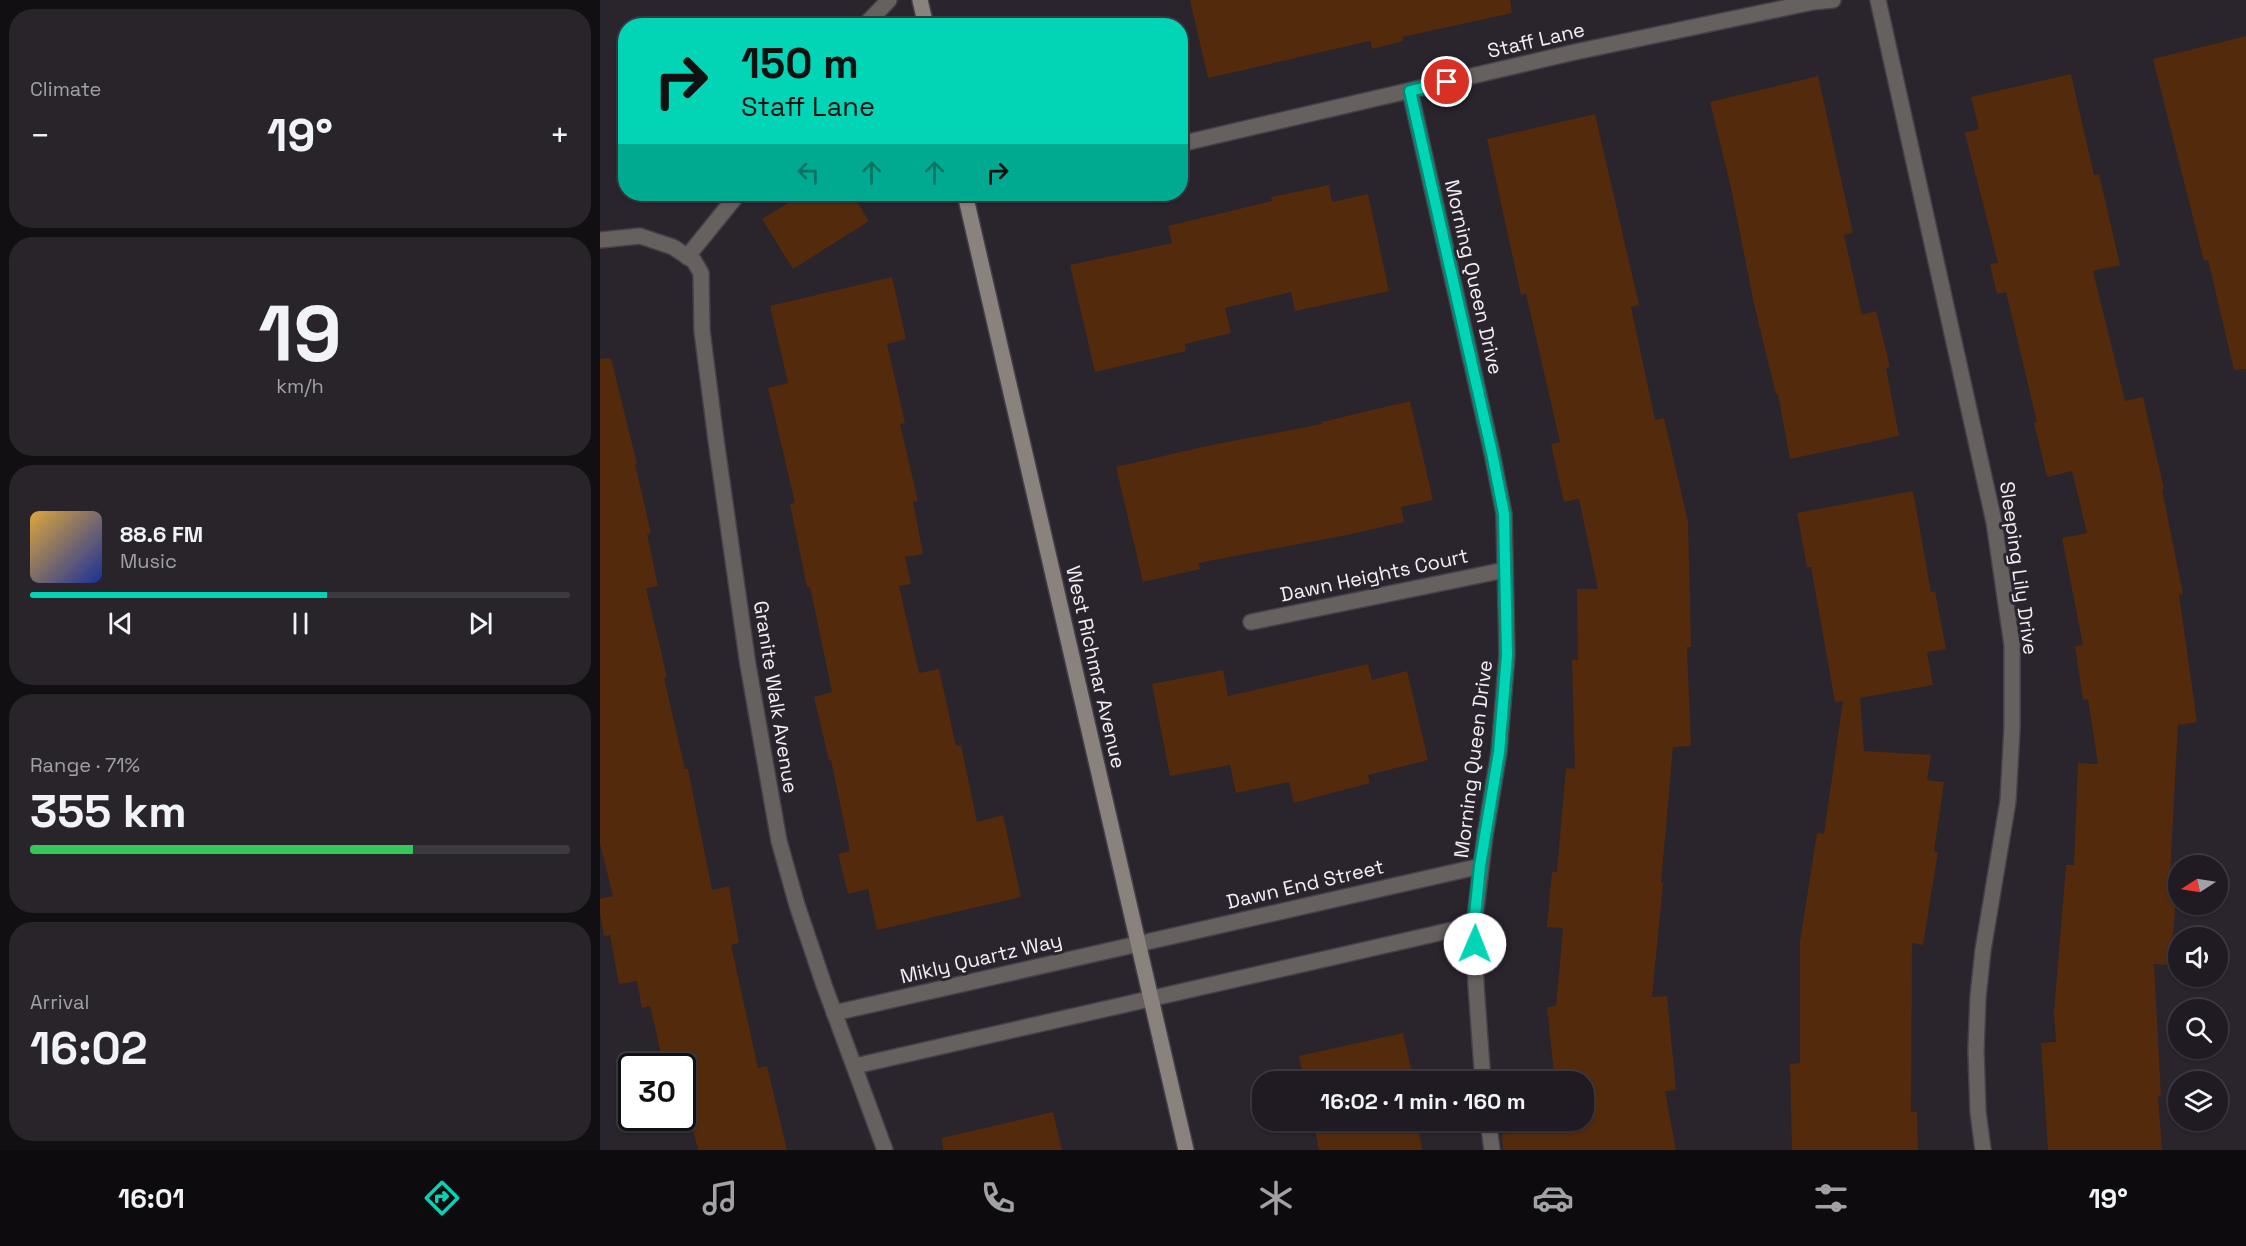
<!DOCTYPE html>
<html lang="en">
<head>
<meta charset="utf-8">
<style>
  :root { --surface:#201b22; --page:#28242a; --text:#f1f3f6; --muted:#a2a1a5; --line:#3d3940; --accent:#01d5b6 }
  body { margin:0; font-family:"Space Grotesk",sans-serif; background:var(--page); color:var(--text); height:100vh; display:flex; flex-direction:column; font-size:22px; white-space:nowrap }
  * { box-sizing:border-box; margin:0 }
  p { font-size:20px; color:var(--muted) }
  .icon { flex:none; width:33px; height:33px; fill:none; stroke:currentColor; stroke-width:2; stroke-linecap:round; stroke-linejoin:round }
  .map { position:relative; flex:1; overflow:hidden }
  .sheet { display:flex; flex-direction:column; gap:9px; padding:9px; background:#120f13; width:600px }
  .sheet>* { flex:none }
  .top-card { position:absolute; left:18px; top:18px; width:570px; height:183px; border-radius:24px; box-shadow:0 2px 4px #0004,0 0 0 2px var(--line); background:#01d5b6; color:#111; overflow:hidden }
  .needle { width:39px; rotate:258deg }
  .buttons { position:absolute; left:1568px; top:855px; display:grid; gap:12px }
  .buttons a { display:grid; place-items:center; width:60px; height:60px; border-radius:50%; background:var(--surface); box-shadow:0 2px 4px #0004,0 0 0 2px var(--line); font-size:30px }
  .speed { position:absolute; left:18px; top:1053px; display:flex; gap:12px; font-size:30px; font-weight:700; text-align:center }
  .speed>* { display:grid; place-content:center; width:78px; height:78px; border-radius:50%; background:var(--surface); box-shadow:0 2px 4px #0004,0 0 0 2px var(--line); line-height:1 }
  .speed .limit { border:3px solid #111; border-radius:9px; background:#fff; color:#111 }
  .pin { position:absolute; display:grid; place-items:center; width:51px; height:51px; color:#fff; margin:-26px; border:3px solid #fff; border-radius:50%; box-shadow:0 2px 6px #0007 }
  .me { position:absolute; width:66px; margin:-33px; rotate:1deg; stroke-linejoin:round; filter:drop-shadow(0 0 4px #0008) }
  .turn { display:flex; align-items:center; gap:21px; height:126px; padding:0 24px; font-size:27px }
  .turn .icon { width:78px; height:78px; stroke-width:2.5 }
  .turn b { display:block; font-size:42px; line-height:51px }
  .lanes { display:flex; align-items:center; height:57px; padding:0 24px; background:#0003; justify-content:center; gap:30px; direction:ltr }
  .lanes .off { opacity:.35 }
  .big { font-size:45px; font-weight:600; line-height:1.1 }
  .sheet .tile { flex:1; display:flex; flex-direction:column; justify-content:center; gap:9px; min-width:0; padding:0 21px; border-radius:24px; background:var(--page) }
  .sheet .dial { align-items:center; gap:0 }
  .dial b { font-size:78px; line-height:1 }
  .song { display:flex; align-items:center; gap:18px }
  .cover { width:72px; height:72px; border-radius:9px; background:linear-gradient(135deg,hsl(40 70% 55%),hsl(230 70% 35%)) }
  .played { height:6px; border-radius:3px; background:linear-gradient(90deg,var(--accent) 55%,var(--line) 55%) }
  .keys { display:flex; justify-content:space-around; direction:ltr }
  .heat { display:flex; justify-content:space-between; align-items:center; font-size:33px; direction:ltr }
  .charge { height:9px; border-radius:4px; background:linear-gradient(90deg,#34c759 71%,var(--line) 0) }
  .trip { position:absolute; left:652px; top:1071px; width:342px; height:60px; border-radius:24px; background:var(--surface); box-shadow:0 2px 4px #0004,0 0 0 2px var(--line); font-weight:600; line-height:60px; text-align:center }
  .menu { display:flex; height:96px; justify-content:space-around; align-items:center; background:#0d0b0e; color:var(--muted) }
  .menu .icon { width:42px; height:42px }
  .menu .selected { color:var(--accent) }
  .menu b { font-size:27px; color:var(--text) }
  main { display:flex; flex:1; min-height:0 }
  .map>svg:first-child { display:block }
  .building { fill:#532a0b }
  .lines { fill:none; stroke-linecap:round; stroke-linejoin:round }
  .lane-casing { stroke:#464049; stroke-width:18 }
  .street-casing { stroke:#464049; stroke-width:18 }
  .secondary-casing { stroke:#464049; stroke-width:18 }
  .lane { stroke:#66615e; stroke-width:15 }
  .street { stroke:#66615e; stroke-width:15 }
  .secondary { stroke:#8a827d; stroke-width:15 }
  .route-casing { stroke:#018a76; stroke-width:15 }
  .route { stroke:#01d5b6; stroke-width:10 }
  .labels { text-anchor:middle; stroke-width:6; stroke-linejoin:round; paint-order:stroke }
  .street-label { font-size:20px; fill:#f3eff5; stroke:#2a242d }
</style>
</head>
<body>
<main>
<section class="sheet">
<div class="tile"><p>Climate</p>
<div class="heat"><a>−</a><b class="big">19°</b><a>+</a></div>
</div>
<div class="tile dial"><b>19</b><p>km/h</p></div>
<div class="tile">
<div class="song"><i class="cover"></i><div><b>88.6 FM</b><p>Music</p></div></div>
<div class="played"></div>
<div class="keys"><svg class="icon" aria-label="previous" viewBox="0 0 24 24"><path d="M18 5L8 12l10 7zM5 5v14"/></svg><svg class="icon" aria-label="pause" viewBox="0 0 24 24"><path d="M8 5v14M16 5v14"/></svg><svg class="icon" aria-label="next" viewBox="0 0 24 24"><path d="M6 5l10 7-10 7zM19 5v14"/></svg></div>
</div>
<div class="tile"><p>Range · 71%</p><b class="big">355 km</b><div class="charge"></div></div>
<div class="tile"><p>Arrival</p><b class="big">16:02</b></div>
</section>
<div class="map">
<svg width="1646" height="1150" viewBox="0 0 1646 1150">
  <rect width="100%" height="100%" fill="#2a242d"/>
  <!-- building -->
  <path class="building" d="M590 0H910L912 13 802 37 803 41 772 49 770 41 608 78Z
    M1646 36V369L1634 370 1608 260 1604 261 1553 59Z
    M1471 74 1494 175 1499 174 1520 265 1493 271 1525 401 1543 397 1564 489H1562L1583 594 1579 595 1597 722 1578 725 1570 874 1578 875V879L1570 965 1554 964 1561 1096H1558L1562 1150H1448L1441 1043 1456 1042 1454 1013 1466 865H1474L1478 763 1498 764 1488 699 1483 700 1475 646 1483 645 1462 538 1487 533 1472 471 1447 477 1434 423 1437 422 1406 292 1397 294 1390 264 1398 263 1365 133 1379 129 1371 97Z
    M1218 76 1253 233 1244 235 1262 315 1276 311 1290 367 1286 368 1299 436 1190 459 1178 394H1176L1154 304 1131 188 1110 102Z
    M995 114 1039 305 1031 307 1055 420 1064 418 1088 522 1091 647H1087L1091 746 1073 747 1061 883H1063L1052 997 1067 996 1076 1090 1065 1091 1076 1150H903L902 1134 959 1124V1120H984V1082H955L947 1007 956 1006 963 928 947 927 952 872H957L966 768 975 769 972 660H978L977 589H998L979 499 964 502 951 444 960 442 926 294 921 295 887 139Z
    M729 185 732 202 768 194 789 291 695 311 691 292 625 308 631 333 585 344 586 351 495 372 470 265 572 243 568 226 672 201 671 197Z
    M203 194H252L269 221 193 269 162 219Z
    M292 277 306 339 287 344 305 423 300 424 318 501 313 502 323 554 305 557 311 584 299 586 319 673 339 669 356 746 361 745 377 822 403 815 421 897 277 930 268 889 248 894 238 854 250 851 231 760H229L214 697 232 692 210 587H207L190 504 195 503 168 388 188 383 170 306Z
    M11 358 37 464H35L51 533 47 534 58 586 46 588 67 677 64 678 85 769H88L112 890 129 886 139 943 131 945 158 1068 167 1066 187 1150H98L82 1086V1066H64L50 1006 42 1008 37 981 19 984 10 935 4 936 0 913V899L13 896 0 843V359Z
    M810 401 833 500 801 507 804 522 747 535 598 563 600 569 543 582 516 467 607 446 722 424V422Z
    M1313 491 1331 592 1335 591 1346 649 1327 652 1333 685 1260 698 1264 751 1331 755 1327 780 1344 782 1334 851 1338 852 1323 945 1312 943 1311 1112H1317L1318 1150H1192L1190 1064 1200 1063V942L1217 833 1224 834 1243 701 1235 702 1211 567H1207L1197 513Z
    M768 664 772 680 807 671 828 760 768 775 770 783 694 803 689 782 636 793 630 765 570 776 552 684 623 670 628 696Z
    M803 1033 814 1082H704L699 1056Z
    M453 1112 462 1150H343L342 1138Z
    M713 1120H822L823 1123 818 1124 822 1150H719Z"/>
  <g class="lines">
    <defs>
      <path id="lane" d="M264 26 289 0
        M87 257 138 194"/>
      <path id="street" d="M1278 0 1394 522 1412 645V728L1408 801 1383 950 1378 997 1376 1050 1378 1112 1383 1150
        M810 91 892 453 904 514 907 655 899 752 885 836 874 925 876 985 883 1082
        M580 144 975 52 1213 2 1233 0
        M0 240 40 236 73 247 94 261 101 273 102 331 116 440 148 665 179 841 197 905 224 985 285 1150
        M651 622 905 570
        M234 1013 881 866
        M255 1066 874 925
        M888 1120 892 1150"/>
      <path id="secondary" d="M320 0 326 26
        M365 194 586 1150"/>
    </defs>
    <!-- lane casing -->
    <use href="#lane" class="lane-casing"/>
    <!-- street casing -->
    <use href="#street" class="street-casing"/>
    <!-- secondary casing -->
    <use href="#secondary" class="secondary-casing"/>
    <!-- lane -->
    <use href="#lane" class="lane"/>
    <!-- street -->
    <use href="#street" class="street"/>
    <!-- secondary -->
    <use href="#secondary" class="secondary"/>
  </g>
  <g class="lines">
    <defs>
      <path id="route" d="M847 82 810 91 892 453 904 514 907 655 899 752 880 866 874 925 875 944"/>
    </defs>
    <!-- route casing -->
    <use href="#route" class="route-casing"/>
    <!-- route -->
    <use href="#route" class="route"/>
  </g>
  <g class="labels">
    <!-- street labels -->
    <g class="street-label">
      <text transform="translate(936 40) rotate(-13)" y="7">Staff Lane</text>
      <text transform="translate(874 277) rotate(77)" y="7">Morning Queen Drive</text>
      <text transform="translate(1419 568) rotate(82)" y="7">Sleeping Lily Drive</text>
      <text transform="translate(774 575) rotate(-12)" y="7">Dawn Heights Court</text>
      <text transform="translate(496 667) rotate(77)" y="7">West Richmar Avenue</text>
      <text transform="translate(176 697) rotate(81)" y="7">Granite Walk Avenue</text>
      <text transform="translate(873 759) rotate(-83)" y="7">Morning Queen Drive</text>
      <text transform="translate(705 884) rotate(-13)" y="7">Dawn End Street</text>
      <text transform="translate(381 958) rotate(-13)" y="7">Mikly Quartz Way</text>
    </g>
  </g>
</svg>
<div class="buttons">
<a><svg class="needle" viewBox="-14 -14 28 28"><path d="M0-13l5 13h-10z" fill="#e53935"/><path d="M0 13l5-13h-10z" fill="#a2a1a5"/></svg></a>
<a><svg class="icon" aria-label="sound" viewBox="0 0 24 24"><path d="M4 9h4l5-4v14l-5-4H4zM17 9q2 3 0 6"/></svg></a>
<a><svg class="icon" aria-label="search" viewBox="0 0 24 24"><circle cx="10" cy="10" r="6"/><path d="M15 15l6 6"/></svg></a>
<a><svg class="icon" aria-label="layers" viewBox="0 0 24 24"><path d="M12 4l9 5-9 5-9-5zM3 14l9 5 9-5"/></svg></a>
</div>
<div class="speed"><div class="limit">30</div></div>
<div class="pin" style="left:847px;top:82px;background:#d93025"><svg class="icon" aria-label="arrive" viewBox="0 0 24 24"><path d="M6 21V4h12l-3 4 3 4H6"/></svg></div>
<svg class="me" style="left:875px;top:944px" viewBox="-20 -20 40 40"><circle r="19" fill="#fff"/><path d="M0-13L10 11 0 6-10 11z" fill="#01d5b6"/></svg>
<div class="trip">16:02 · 1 min · 160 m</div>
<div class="top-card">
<div class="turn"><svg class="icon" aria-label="right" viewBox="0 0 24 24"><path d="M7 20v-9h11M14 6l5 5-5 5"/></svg><div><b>150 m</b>Staff Lane</div></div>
<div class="lanes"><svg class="icon off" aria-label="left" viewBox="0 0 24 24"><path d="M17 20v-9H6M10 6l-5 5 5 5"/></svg><svg class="icon off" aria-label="ahead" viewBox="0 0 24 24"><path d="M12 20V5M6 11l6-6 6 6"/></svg><svg class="icon off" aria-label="ahead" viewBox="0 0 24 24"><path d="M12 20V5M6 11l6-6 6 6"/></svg><svg class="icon" aria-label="right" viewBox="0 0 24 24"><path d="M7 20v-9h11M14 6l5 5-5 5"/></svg></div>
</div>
</div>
</main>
<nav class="menu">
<b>16:01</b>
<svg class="icon selected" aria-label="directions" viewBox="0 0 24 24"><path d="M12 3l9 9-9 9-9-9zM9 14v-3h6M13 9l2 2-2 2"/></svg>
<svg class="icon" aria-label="music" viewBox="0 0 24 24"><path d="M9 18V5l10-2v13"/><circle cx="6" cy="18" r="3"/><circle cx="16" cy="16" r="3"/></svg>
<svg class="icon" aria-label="phone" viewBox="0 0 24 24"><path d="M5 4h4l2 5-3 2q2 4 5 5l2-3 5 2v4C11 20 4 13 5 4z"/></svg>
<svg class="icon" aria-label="climate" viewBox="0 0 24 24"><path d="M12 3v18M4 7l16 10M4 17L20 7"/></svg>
<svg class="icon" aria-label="car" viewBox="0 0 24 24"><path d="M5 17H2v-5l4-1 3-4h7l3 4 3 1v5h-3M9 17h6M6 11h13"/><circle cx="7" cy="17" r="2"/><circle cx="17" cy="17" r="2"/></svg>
<svg class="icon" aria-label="filters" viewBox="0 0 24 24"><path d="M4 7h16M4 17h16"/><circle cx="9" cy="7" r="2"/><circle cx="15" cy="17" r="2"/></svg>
<b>19°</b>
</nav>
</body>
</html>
